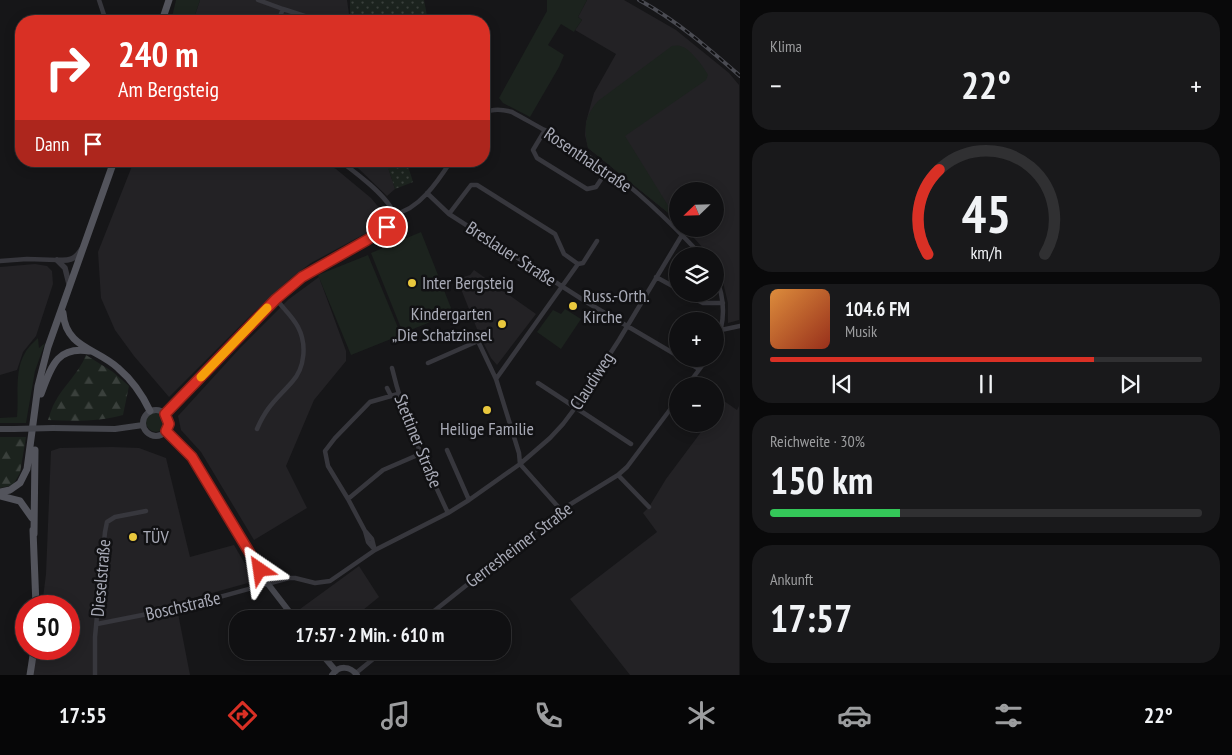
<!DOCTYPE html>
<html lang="de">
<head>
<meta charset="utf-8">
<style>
  :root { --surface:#101012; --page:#19191b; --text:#f1f3f6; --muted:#9c9d9f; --line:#303032; --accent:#d93025 }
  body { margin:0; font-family:"PT Sans Narrow",sans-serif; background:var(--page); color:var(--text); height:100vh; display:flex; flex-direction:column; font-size:19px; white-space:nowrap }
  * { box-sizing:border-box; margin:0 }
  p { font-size:16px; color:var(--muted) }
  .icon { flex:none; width:28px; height:28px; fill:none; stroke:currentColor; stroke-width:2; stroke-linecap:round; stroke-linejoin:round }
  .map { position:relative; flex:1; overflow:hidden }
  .drawer { display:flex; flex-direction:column; gap:12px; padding:12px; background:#09090a; width:492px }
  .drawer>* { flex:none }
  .guide { position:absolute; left:15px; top:15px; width:475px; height:152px; border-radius:20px; box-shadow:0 2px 12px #0003,0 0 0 1px var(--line); background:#d93025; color:#fff; overflow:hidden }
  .needle { width:32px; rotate:247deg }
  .controls { position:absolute; left:669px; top:182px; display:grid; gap:10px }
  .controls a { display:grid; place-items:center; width:55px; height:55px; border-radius:50%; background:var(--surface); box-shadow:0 2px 12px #0003,0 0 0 1px var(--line); font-size:25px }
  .speed { position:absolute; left:15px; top:595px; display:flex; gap:10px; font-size:25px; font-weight:700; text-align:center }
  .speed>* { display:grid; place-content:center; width:65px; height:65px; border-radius:50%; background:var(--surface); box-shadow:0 2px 12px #0003,0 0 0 1px var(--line); line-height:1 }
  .speed .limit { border:8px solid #d22; background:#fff; color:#111 }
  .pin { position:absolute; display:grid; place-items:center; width:42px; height:42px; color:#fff; margin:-21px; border:2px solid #fff; border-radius:50%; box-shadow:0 1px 5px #0007 }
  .me { position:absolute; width:55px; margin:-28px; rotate:328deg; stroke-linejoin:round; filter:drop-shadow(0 0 4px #0008) }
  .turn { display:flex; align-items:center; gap:18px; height:105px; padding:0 20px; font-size:22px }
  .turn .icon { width:65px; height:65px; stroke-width:2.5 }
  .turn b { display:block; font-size:35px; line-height:42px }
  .then { display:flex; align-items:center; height:48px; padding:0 20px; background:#0003; gap:10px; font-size:19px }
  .big { font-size:38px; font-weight:600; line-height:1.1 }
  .drawer .card { flex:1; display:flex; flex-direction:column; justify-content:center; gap:8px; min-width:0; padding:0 18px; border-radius:20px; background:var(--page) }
  .drawer .dial { align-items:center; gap:0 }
  .dial svg { height:130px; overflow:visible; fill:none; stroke:var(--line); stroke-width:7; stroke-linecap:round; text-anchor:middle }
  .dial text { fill:var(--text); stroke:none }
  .song { display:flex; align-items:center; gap:15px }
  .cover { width:60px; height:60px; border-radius:8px; background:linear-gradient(135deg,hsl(30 70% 55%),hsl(10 70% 35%)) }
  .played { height:5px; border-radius:2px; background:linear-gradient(90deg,var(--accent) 75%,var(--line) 75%) }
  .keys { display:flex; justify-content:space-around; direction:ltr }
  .heat { display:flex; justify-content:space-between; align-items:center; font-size:28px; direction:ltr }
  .charge { height:8px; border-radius:4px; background:linear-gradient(90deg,#34c759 30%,var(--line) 0) }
  .trip { position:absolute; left:229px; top:610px; width:282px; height:50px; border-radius:20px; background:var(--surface); box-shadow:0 2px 12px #0003,0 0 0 1px var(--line); font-weight:600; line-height:50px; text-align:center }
  .dock { display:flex; height:80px; justify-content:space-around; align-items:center; background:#060607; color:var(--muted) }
  .dock .icon { width:35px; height:35px }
  .dock .active { color:var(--accent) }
  .dock b { font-size:22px; color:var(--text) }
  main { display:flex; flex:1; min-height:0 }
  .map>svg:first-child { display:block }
  .built { fill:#232225 }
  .green { fill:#1c231e }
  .forest { fill:url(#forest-firs) }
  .garden { fill:url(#garden-dots) }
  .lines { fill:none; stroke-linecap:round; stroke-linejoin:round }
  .minor { stroke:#37373d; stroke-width:4.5 }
  .tertiary { stroke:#37373d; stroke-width:5.5 }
  .secondary { stroke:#45464d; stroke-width:6 }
  .primary { stroke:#53545c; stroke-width:7 }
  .rail-casing { stroke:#4a4b52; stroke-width:4 }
  .rail { stroke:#111113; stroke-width:2; stroke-dasharray:5.5; stroke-linecap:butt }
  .secondary-bridge { stroke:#45464d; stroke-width:6 }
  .route-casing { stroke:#8d1f18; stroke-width:12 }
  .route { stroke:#d93025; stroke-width:9 }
  .slow { stroke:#f59e0b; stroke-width:9 }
  .poi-dot { fill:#e9c83d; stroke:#111113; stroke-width:2 }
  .labels { text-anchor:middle; stroke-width:5; stroke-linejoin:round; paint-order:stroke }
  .street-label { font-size:18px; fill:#a9abb7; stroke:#111113 }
  .poi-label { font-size:18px; fill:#a9abb7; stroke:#111113; text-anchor:start }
</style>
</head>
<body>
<main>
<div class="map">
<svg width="740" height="675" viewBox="0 0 740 675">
  <defs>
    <pattern id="forest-firs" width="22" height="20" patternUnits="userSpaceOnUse" patternTransform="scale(1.25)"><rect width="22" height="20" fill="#1c231e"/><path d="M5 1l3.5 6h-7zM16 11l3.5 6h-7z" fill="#3a403c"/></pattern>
    <pattern id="garden-dots" width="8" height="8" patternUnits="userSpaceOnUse" patternTransform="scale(1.25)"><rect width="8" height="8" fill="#1c231e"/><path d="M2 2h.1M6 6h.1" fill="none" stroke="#3a403c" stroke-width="1.8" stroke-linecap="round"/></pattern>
  </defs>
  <rect width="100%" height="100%" fill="#161618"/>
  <!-- built -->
  <path class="built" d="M200 0H347L350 21H193Z
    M587 0H624L676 30 729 73 739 85V320L728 323V303L721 274 715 264V256H710L686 229H715V191H678L677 220 588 148 585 135 586 122 594 93 616 54 575 30 582 20 578 17Z
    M134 161H321L336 169 371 198 386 216 383 224 311 263 290 279 252 314 169 397 134 356 115 330 101 298 98 252Z
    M347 161H386L395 189 387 196 359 169Z
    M35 264 47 266 52 271 53 284 36 336 23 352 17 370 0 375V267Z
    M474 270 536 314 497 365 491 358 479 334 457 279 470 275Z
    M319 277 346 351V361L314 400 286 466 307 508 254 540 201 452 181 430 178 416 241 347 289 299Z
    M724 401 737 410 739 406V675H630L570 599 657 532 643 513 649 507 666 479 707 424H715V413Z
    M112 447 139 448 166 458 190 557 234 545 255 581 176 603 190 675H33L37 649H69V606H42L46 574 51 451 60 448Z
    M359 566 379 597 352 619H307L300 609Z"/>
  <!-- green -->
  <path class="green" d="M176 0H200L193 21H171Z
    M547 0H587L578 17 582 20 575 30 574 32 561 24 548 45 564 55 559 67 530 117 503 103 499 98 547 11Z
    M672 46C675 46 678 45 680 46 689 47 704 67 708 75L706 80 625 136 677 220 588 148C584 128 584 117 598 101Z
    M421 232 453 313 403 333 371 253Z
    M368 255 401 335 351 355 318 275Z
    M565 309 581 319 561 349 537 332 553 310 561 314Z
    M38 338 39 348 45 343 35 371 26 423H0V418L17 417C19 396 14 371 25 353 28 347 34 342 38 338Z
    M146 422a10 10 0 1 1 20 0a10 10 0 1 1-20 0Z"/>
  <!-- forest -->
  <path class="forest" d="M86 355 113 372 129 386 123 415C99 422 73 421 48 420 50 414 52 407 55 402 64 385 79 373 86 355Z
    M0 437H26L20 473 13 485 0 488Z"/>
  <!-- garden -->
  <path class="garden" d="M350 0H424L428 21H350Z
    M386 161H422L408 166 413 182 395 189Z"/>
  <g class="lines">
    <!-- minor -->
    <path class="minor" d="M99 0 106 21
      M258 0 283 9 278 21
      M283 9 320 21
      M484 113C493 108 502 109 512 112 544 130 577 147 607 169 642 194 673 225 702 256
      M545 130 533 150 537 158 587 189 596 187 608 169
      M340 161C355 172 388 196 394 214
      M427 193 449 214 588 303 678 356
      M394 214C419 210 438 181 451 161
      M449 214 471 185H477L555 234 564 254 578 264
      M0 261 27 259 57 260
      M715 275C725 298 726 322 715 345
      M656 277 678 289
      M685 294 703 303H723
      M721 330 740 326
      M682 359 699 369
      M428 363 478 341 496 379 519 453 520 464 561 510
      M392 368C404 419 426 466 448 513
      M496 379 578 264 583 263 597 241
      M538 383 631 444
      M687 386 707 359
      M387 388 391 396
      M165 414 276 299 302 277 379 233C386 228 393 224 394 214
      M257 429C267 406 276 400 292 382 305 368 307 344 298 327 293 317 283 308 276 299
      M447 450 469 500
      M618 475 649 507
      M348 499 328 466 325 451 335 438 370 402 398 394
      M366 532 372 539 374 547
      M375 550 368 542 365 531 348 499 383 470 420 454
      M424 619 561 510 618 475 627 467 678 399
      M97 624 183 607 289 578H295L315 583 330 581 375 550 448 513 469 500 520 464 550 438 563 424 575 408 619 340 682 235
      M356 673 383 651
      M95 675V637L105 532 107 522 115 517 146 511"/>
    <!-- tertiary -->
    <path class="tertiary" d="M57 260C68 261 75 260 81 250
      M57 260 65 268 69 284"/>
    <!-- secondary -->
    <path class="secondary" d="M143 423a13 13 0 1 1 26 0a13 13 0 1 1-26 0Z
      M53 428 115 429 143 425
      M0 429H14
      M166 431 192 457 268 584 295 619
      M319 651 336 671
      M332 675C339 665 350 666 357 675"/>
    <!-- primary -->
    <path class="primary" d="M162 21 169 0
      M63 313C66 348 96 348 118 368 132 380 142 394 150 411
      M41 394C51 368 56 346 89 351
      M0 492 10 490 20 483 27 469 38 386 48 347 114 161
      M0 496 20 501 32 518
      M33 530 36 606
      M34 534 35 450
      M30 675 34 649"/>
    <defs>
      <path id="rail" d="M639 0C676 20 708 48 740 76"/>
    </defs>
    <!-- rail casing -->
    <use href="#rail" class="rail-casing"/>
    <!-- rail -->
    <use href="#rail" class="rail"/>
    <!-- secondary-bridge -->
    <path class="secondary-bridge" d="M14 429 53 428"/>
  </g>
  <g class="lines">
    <defs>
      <path id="route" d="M260 570 192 457 166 431 169 424 165 414 276 299 302 277 367 240 387 227"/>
    </defs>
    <!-- route casing -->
    <use href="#route" class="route-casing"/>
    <!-- route -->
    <use href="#route" class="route"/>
    <!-- slow -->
    <path class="slow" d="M201 377 267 308"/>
  </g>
  <!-- markers -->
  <g class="poi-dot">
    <circle cx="412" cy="283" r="5"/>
    <circle cx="573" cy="306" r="5"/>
    <circle cx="502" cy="324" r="5"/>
    <circle cx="487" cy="410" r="5"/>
    <circle cx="133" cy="537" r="5"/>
  </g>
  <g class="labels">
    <!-- street labels -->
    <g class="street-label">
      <text transform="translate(588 160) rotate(34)" y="6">Rosenthalstraße</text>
      <text transform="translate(511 254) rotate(33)" y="6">Breslauer Straße</text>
      <text transform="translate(592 381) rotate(-57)" y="6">Claudiweg</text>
      <text transform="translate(418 441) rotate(68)" y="6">Stettiner Straße</text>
      <text transform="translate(519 545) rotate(-37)" y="6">Gerresheimer Straße</text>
      <text transform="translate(101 578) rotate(-85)" y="6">Dieselstraße</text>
      <text transform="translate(183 606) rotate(-13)" y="6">Boschstraße</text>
    </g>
    <!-- poi labels -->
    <g class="poi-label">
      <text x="422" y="289">Inter Bergsteig</text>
      <text x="583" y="302">Russ.-Orth.<tspan x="583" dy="21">Kirche</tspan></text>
      <text x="492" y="320" text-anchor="end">Kindergarten<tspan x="492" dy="21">„Die Schatzinsel</tspan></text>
      <text x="487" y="435" text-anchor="middle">Heilige Familie</text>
      <text x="143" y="543">TÜV</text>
    </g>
  </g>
</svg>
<div class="controls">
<a><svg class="needle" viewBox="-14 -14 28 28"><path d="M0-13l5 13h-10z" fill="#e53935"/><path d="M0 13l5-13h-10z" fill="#9c9d9f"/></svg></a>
<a><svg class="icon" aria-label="layers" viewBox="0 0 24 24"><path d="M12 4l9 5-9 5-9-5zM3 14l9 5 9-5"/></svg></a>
<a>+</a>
<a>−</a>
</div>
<div class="speed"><div class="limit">50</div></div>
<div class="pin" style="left:387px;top:227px;background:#d93025"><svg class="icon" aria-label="arrive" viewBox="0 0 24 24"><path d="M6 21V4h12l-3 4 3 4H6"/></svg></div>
<svg class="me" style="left:260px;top:570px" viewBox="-20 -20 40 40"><path d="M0-17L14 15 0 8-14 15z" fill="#d93025" stroke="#fff" stroke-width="4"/></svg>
<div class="trip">17:57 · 2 Min. · 610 m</div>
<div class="guide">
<div class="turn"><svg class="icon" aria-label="right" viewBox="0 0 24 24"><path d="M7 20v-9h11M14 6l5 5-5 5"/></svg><div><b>240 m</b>Am Bergsteig</div></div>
<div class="then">Dann<svg class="icon" aria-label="arrive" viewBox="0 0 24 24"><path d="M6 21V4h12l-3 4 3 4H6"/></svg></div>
</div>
</div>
<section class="drawer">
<div class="card"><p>Klima</p>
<div class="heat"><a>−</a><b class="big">22°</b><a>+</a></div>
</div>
<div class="card dial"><svg viewBox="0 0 100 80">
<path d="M14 69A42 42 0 1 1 86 69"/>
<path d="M14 69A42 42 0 0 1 21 17" stroke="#d93025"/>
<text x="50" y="56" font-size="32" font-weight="700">45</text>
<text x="50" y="72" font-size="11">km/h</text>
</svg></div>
<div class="card">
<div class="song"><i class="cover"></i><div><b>104.6 FM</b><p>Musik</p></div></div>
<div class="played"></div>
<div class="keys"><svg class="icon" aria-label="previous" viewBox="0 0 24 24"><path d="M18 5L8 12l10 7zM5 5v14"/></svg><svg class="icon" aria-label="pause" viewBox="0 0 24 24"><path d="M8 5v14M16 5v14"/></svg><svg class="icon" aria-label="next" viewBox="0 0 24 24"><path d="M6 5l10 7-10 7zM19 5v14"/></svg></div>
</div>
<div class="card"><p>Reichweite · 30%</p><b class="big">150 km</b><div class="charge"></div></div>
<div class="card"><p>Ankunft</p><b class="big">17:57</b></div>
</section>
</main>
<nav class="dock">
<b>17:55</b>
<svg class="icon active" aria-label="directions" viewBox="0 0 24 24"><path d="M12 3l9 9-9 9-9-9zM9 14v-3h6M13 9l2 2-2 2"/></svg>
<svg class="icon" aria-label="music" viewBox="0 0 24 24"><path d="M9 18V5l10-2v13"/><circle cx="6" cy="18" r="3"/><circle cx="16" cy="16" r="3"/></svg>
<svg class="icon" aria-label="phone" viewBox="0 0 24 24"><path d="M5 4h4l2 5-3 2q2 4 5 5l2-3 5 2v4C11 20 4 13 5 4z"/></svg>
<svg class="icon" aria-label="climate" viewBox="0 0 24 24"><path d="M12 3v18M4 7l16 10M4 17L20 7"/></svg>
<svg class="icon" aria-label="car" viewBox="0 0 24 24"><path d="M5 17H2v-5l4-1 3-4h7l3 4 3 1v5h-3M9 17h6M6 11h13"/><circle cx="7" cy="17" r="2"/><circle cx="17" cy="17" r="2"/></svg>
<svg class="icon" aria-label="filters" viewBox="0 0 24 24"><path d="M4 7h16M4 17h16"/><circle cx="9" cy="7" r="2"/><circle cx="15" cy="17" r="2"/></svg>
<b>22°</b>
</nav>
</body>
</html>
